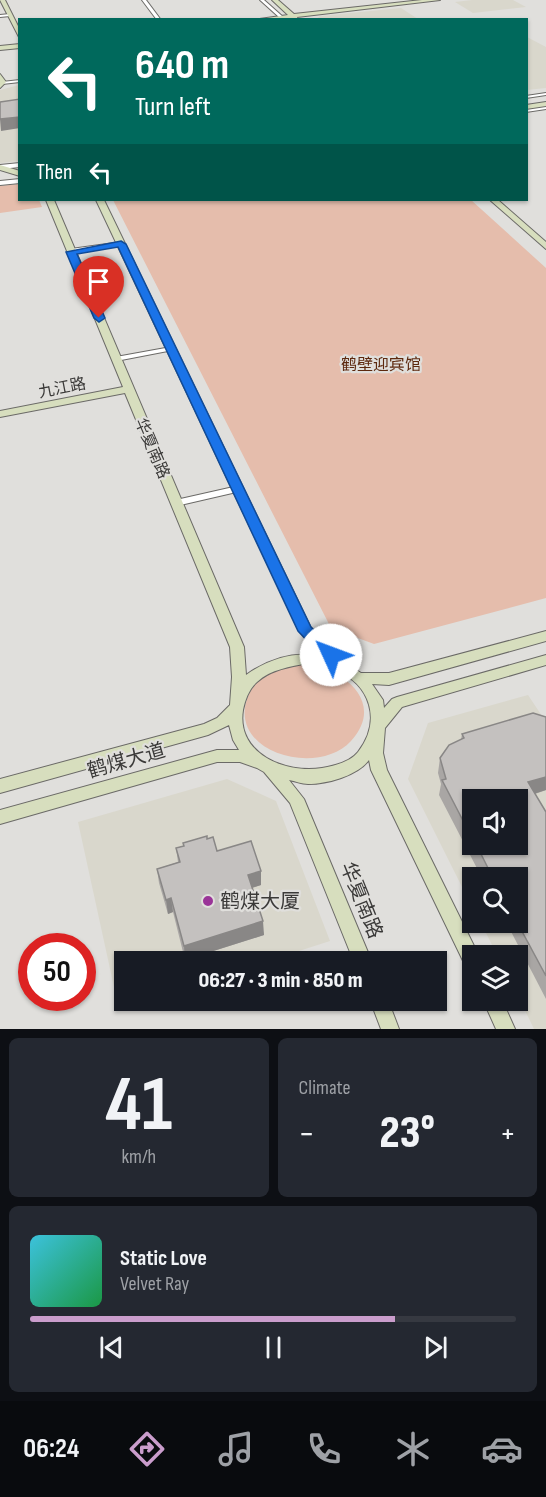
<!DOCTYPE html>
<html lang="en">
<head>
<meta charset="utf-8">
<style>
  :root { --surface:#171b24; --page:#242831; --text:#f1f3f6; --muted:#9ea1a6; --line:#363941; --accent:#ca9dcc }
  body { margin:0; font-family:"Sofia Sans Condensed","Noto Sans SC",sans-serif; background:var(--page); color:var(--text); height:100vh; display:flex; flex-direction:column; font-size:22px; white-space:nowrap }
  * { box-sizing:border-box; margin:0 }
  p { font-size:20px; color:var(--muted) }
  .icon { flex:none; width:33px; height:33px; fill:none; stroke:currentColor; stroke-width:2; stroke-linecap:round; stroke-linejoin:round }
  .map { position:relative; height:1029px; overflow:hidden }
  .drawer { display:flex; flex-direction:column; gap:9px; padding:9px; background:#0d0f14; flex:1 }
  .drawer>* { flex:none }
  .banner { position:absolute; left:18px; top:18px; width:510px; height:183px; border-radius:0px; box-shadow:0 2px 4px #0004; background:#00695c; color:#fff; overflow:hidden }
  .buttons { position:absolute; left:462px; top:789px; display:grid; gap:12px }
  .buttons a { display:grid; place-items:center; width:66px; height:66px; border-radius:0px; background:var(--surface); box-shadow:0 2px 4px #0004; font-size:30px }
  .speed { position:absolute; left:18px; top:933px; display:flex; gap:12px; font-size:30px; font-weight:700; text-align:center }
  .speed>* { display:grid; place-content:center; width:78px; height:78px; border-radius:50%; background:var(--surface); box-shadow:0 2px 4px #0004; line-height:1 }
  .speed .limit { border:9px solid #d22; background:#fff; color:#111 }
  .pin { position:absolute; display:grid; place-items:center; width:51px; height:51px; color:#fff; margin:-62px -26px; border-radius:50% 50% 50% 0; rotate:-45deg; box-shadow:0 0 6px #0007 }
  .pin .icon { rotate:45deg }
  .me { position:absolute; width:66px; margin:-33px; rotate:313deg; stroke-linejoin:round; filter:drop-shadow(0 0 4px #0008) }
  .turn { display:flex; align-items:center; gap:21px; height:126px; padding:0 18px; font-size:27px }
  .turn .icon { width:78px; height:78px; stroke-width:2.5 }
  .turn b { display:block; font-size:42px; line-height:51px }
  .then { display:flex; align-items:center; height:57px; padding:0 18px; background:#0003; gap:12px; font-size:22px }
  .big { font-size:45px; font-weight:800; line-height:1.1 }
  .drawer .widget { flex:1; display:flex; flex-direction:column; justify-content:center; gap:9px; min-width:0; padding:0 21px; border-radius:9px; background:var(--page) }
  .drawer .dial { align-items:center; gap:0 }
  .dial b { font-size:78px; line-height:1 }
  .song { display:flex; align-items:center; gap:18px }
  .cover { width:72px; height:72px; border-radius:9px; background:linear-gradient(135deg,hsl(190 70% 55%),hsl(140 70% 35%)) }
  .played { height:6px; border-radius:3px; background:linear-gradient(90deg,var(--accent) 75%,var(--line) 75%) }
  .keys { display:flex; justify-content:space-around; direction:ltr }
  .heat { display:flex; justify-content:space-between; align-items:center; font-size:33px; direction:ltr }
  .drawer .tiles { flex:1; display:grid; gap:9px; grid-template-columns:1fr 1fr }
  .widget:last-child { grid-column:span 2 }
  .trip { position:absolute; left:114px; top:951px; width:333px; height:60px; border-radius:0px; background:var(--surface); box-shadow:0 2px 4px #0004; font-weight:800; line-height:60px; text-align:center }
  .dock { display:flex; height:96px; justify-content:space-around; align-items:center; background:#090b0e; color:var(--muted) }
  .dock .icon { width:42px; height:42px }
  .dock .selected { color:var(--accent) }
  .dock b { font-size:27px; color:var(--text) }
  .map>svg:first-child { display:block }
  .built { fill:#d9d7cc; fill-rule:evenodd }
  .green { fill:#e5bdac }
  .lines { fill:none; stroke-linecap:round; stroke-linejoin:round }
  .street-casing { stroke:#6b6a67; stroke-width:2 }
  .secondary-casing { stroke:#6b6a67; stroke-width:2 }
  .street { fill:#fff; fill-rule:evenodd }
  .secondary { fill:#d7debe; fill-rule:evenodd }
  .wall { fill:#a9a6a4; fill-rule:evenodd }
  .shaded-wall { fill:#898786 }
  .building { fill:#c4c1bf; stroke:#898786; stroke-width:1.5 }
  .route { fill:#1a73e8; stroke:#114b97; stroke-width:1.5 }
  .poi-dot { fill:#9a3498; stroke:#e0dfdc; stroke-width:2 }
  .labels { text-anchor:middle; stroke-width:4.5; stroke-linejoin:round; paint-order:stroke }
  .park-label { font-size:16px; fill:#5d290e; stroke:#e0dfdc }
  .street-label { font-size:16px; fill:#3b3a39; stroke:#e0dfdc }
  .near-street-label { font-size:20px; fill:#3b3a39; stroke:#e0dfdc }
  .near-poi-label { font-size:20px; fill:#3b3a39; stroke:#e0dfdc; text-anchor:start }
</style>
</head>
<body>
<div class="map">
<svg width="546" height="1029" viewBox="0 0 546 1029">
  <rect width="100%" height="100%" fill="#e0dfdc"/>
  <!-- built -->
  <path class="built" d="M472 0H513L526 7 473 13 455 2Z
    M401 8 418 19H316L320 16Z
    M527 37 546 47V88L527 90Z
    M19 85V161L0 163V90Z
    M528 695 546 722V1029H534L518 996V956L497 955 481 923 518 922V878H472V907L408 779 428 723ZM472 800H518V844H472Z
    M227 779 276 801 330 941 268 961 124 962V1000L148 1001 119 1010 78 822Z"/>
  <!-- green -->
  <path class="green" d="M19 184 20 200H39L42 207 0 213V186Z
    M113 200H471L546 268V598L374 644 331 628Z
    M296 664C336 663 389 699 351 741 317 778 226 752 248 696 252 687 260 677 269 672 277 669 287 667 296 664Z"/>
  <g class="lines">
    <defs>
      <path id="street" d="M142 0H146L161 20H157Z
        M260 0H264L282 16V18H280Z
        M10 14V16L0 17V15Z
        M20 80V82L2 84 0 83 2 82Z
        M546 93V95L526 98V96Z
        M546 107V109L526 112V110Z
        M20 163V167L0 169V165Z
        M20 179V183L0 185V181Z
        M121 242 123 243V245L71 253 68 251 71 249Z
        M171 347 174 349 173 350 116 361 113 359 116 357Z
        M238 486 241 487 242 489 241 491 176 506 172 503 176 500Z"/>
      <path id="secondary" d="M0 0H5L20 30V39Z
        M272 0H278L294 14 422 0H440L297 17 298 20 291 18 253 20 288 15Z
        M20 44V48L0 50V46Z
        M0 74 6 82 0 88Z
        M546 102V106L526 109V105Z
        M0 165 20 171V176L0 170Z
        M46 200H54L244 647 246 675C270 658 297 650 325 657L299 631 96 200H104L311 628 352 667 361 673H389L546 631V641L389 685 372 684 383 700 384 708 392 699 397 697 546 655V665L402 707 385 728 383 753 387 770 479 956H472V970L466 967 371 770 369 760C357 776 327 784 308 784 302 784 295 781 289 780L304 799 372 962H354L290 803 264 772 257 768 240 762H217L0 824V810L217 750H239L233 740 229 725 208 735 0 793V779L204 724 217 718 230 705 232 677 230 647 125 393 0 417V411L123 387ZM308 663C317 666 326 667 335 670 371 684 382 721 358 752 350 762 334 766 322 768 286 774 236 754 243 710 245 700 249 689 257 682 271 669 290 667 308 663Z
        M490 200H498L546 242V249Z
        M370 1000H388L399 1029H381Z
        M483 1000H502L515 1029H496Z"/>
    </defs>
    <!-- street casing -->
    <use href="#street" class="street-casing"/>
    <!-- secondary casing -->
    <use href="#secondary" class="secondary-casing"/>
    <!-- street -->
    <use href="#street" class="street"/>
    <!-- secondary -->
    <use href="#secondary" class="secondary"/>
  </g>
  <!-- wall -->
  <path class="wall" d="M546 717V790L535 794 546 812V999L506 922H518V878H482L439 795 441 784 438 773 440 758 461 740 462 734ZM472 800 518 844H472Z
    M207 839 217 851 261 871V885L252 888 264 935 185 960 173 912 168 914 159 883 157 869 178 862 176 848Z"/>
  <!-- shaded-wall -->
  <path class="shaded-wall" d="M20 117V128L1 131 0 119Z
    M546 777V790L524 797 528 782Z
    M261 871V885L248 889V875Z
    M171 898 173 912 168 914 166 900Z
    M263 921 264 935 185 960 184 946Z"/>
  <!-- building -->
  <path class="building" d="M20 99V117L0 119V102Z
    M533 713 546 717V777L528 782 546 812V976L517 922 518 878H493L476 844H518V800H472V838L442 780 446 779 440 758 449 745 464 738 462 734Z
    M207 836V839L213 837 217 851 251 841 261 871 248 875 263 921 184 946 171 898 166 900 157 869 180 862 176 848 184 846 183 843Z"/>
  <!-- route -->
  <path class="route" d="M121 241 126 244 311 627 337 651 339 655 337 660H325L298 631 118 247 77 254 105 318 99 322 94 318 66 252Z"/>
  <!-- markers -->
  <circle class="poi-dot" cx="208" cy="901" r="6"/>
  <g class="labels">
    <!-- park labels -->
    <g class="park-label">
      <text x="381" y="370">鹤壁迎宾馆</text>
    </g>
    <!-- street labels -->
    <g class="street-label">
      <text transform="translate(62 387) rotate(-11)" y="6">九江路</text>
      <text transform="translate(153 448) rotate(67)" y="6">华夏南路</text>
    </g>
    <!-- near-street labels -->
    <g class="near-street-label">
      <text transform="translate(126 760) rotate(-16)" y="7">鹤煤大道</text>
      <text transform="translate(362 900) rotate(68)" y="7">华夏南路</text>
    </g>
    <!-- near-poi labels -->
    <g class="near-poi-label">
      <text x="220" y="908">鹤煤大厦</text>
    </g>
  </g>
</svg>
<div class="buttons">
<a><svg class="icon" aria-label="sound" viewBox="0 0 24 24"><path d="M4 9h4l5-4v14l-5-4H4zM17 9q2 3 0 6"/></svg></a>
<a><svg class="icon" aria-label="search" viewBox="0 0 24 24"><circle cx="10" cy="10" r="6"/><path d="M15 15l6 6"/></svg></a>
<a><svg class="icon" aria-label="layers" viewBox="0 0 24 24"><path d="M12 4l9 5-9 5-9-5zM3 14l9 5 9-5"/></svg></a>
</div>
<div class="speed"><div class="limit">50</div></div>
<div class="pin" style="left:99px;top:318px;background:#d93025"><svg class="icon" aria-label="arrive" viewBox="0 0 24 24"><path d="M6 21V4h12l-3 4 3 4H6"/></svg></div>
<svg class="me" style="left:331px;top:655px" viewBox="-20 -20 40 40"><circle r="19" fill="#fff"/><path d="M0-13L10 11 0 6-10 11z" fill="#1a73e8"/></svg>
<div class="trip">06:27 · 3 min · 850 m</div>
<div class="banner">
<div class="turn"><svg class="icon" aria-label="left" viewBox="0 0 24 24"><path d="M17 20v-9H6M10 6l-5 5 5 5"/></svg><div><b>640 m</b>Turn left</div></div>
<div class="then">Then<svg class="icon" aria-label="left" viewBox="0 0 24 24"><path d="M17 20v-9H6M10 6l-5 5 5 5"/></svg></div>
</div>
</div>
<section class="drawer">
<div class="tiles">
<div class="widget dial"><b>41</b><p>km/h</p></div>
<div class="widget"><p>Climate</p>
<div class="heat"><a>−</a><b class="big">23°</b><a>+</a></div>
</div>
<div class="widget">
<div class="song"><i class="cover"></i><div><b>Static Love</b><p>Velvet Ray</p></div></div>
<div class="played"></div>
<div class="keys"><svg class="icon" aria-label="previous" viewBox="0 0 24 24"><path d="M18 5L8 12l10 7zM5 5v14"/></svg><svg class="icon" aria-label="pause" viewBox="0 0 24 24"><path d="M8 5v14M16 5v14"/></svg><svg class="icon" aria-label="next" viewBox="0 0 24 24"><path d="M6 5l10 7-10 7zM19 5v14"/></svg></div>
</div>
</div>
</section>
<nav class="dock">
<b>06:24</b>
<svg class="icon selected" aria-label="directions" viewBox="0 0 24 24"><path d="M12 3l9 9-9 9-9-9zM9 14v-3h6M13 9l2 2-2 2"/></svg>
<svg class="icon" aria-label="music" viewBox="0 0 24 24"><path d="M9 18V5l10-2v13"/><circle cx="6" cy="18" r="3"/><circle cx="16" cy="16" r="3"/></svg>
<svg class="icon" aria-label="phone" viewBox="0 0 24 24"><path d="M5 4h4l2 5-3 2q2 4 5 5l2-3 5 2v4C11 20 4 13 5 4z"/></svg>
<svg class="icon" aria-label="climate" viewBox="0 0 24 24"><path d="M12 3v18M4 7l16 10M4 17L20 7"/></svg>
<svg class="icon" aria-label="car" viewBox="0 0 24 24"><path d="M5 17H2v-5l4-1 3-4h7l3 4 3 1v5h-3M9 17h6M6 11h13"/><circle cx="7" cy="17" r="2"/><circle cx="17" cy="17" r="2"/></svg>
</nav>
</body>
</html>
